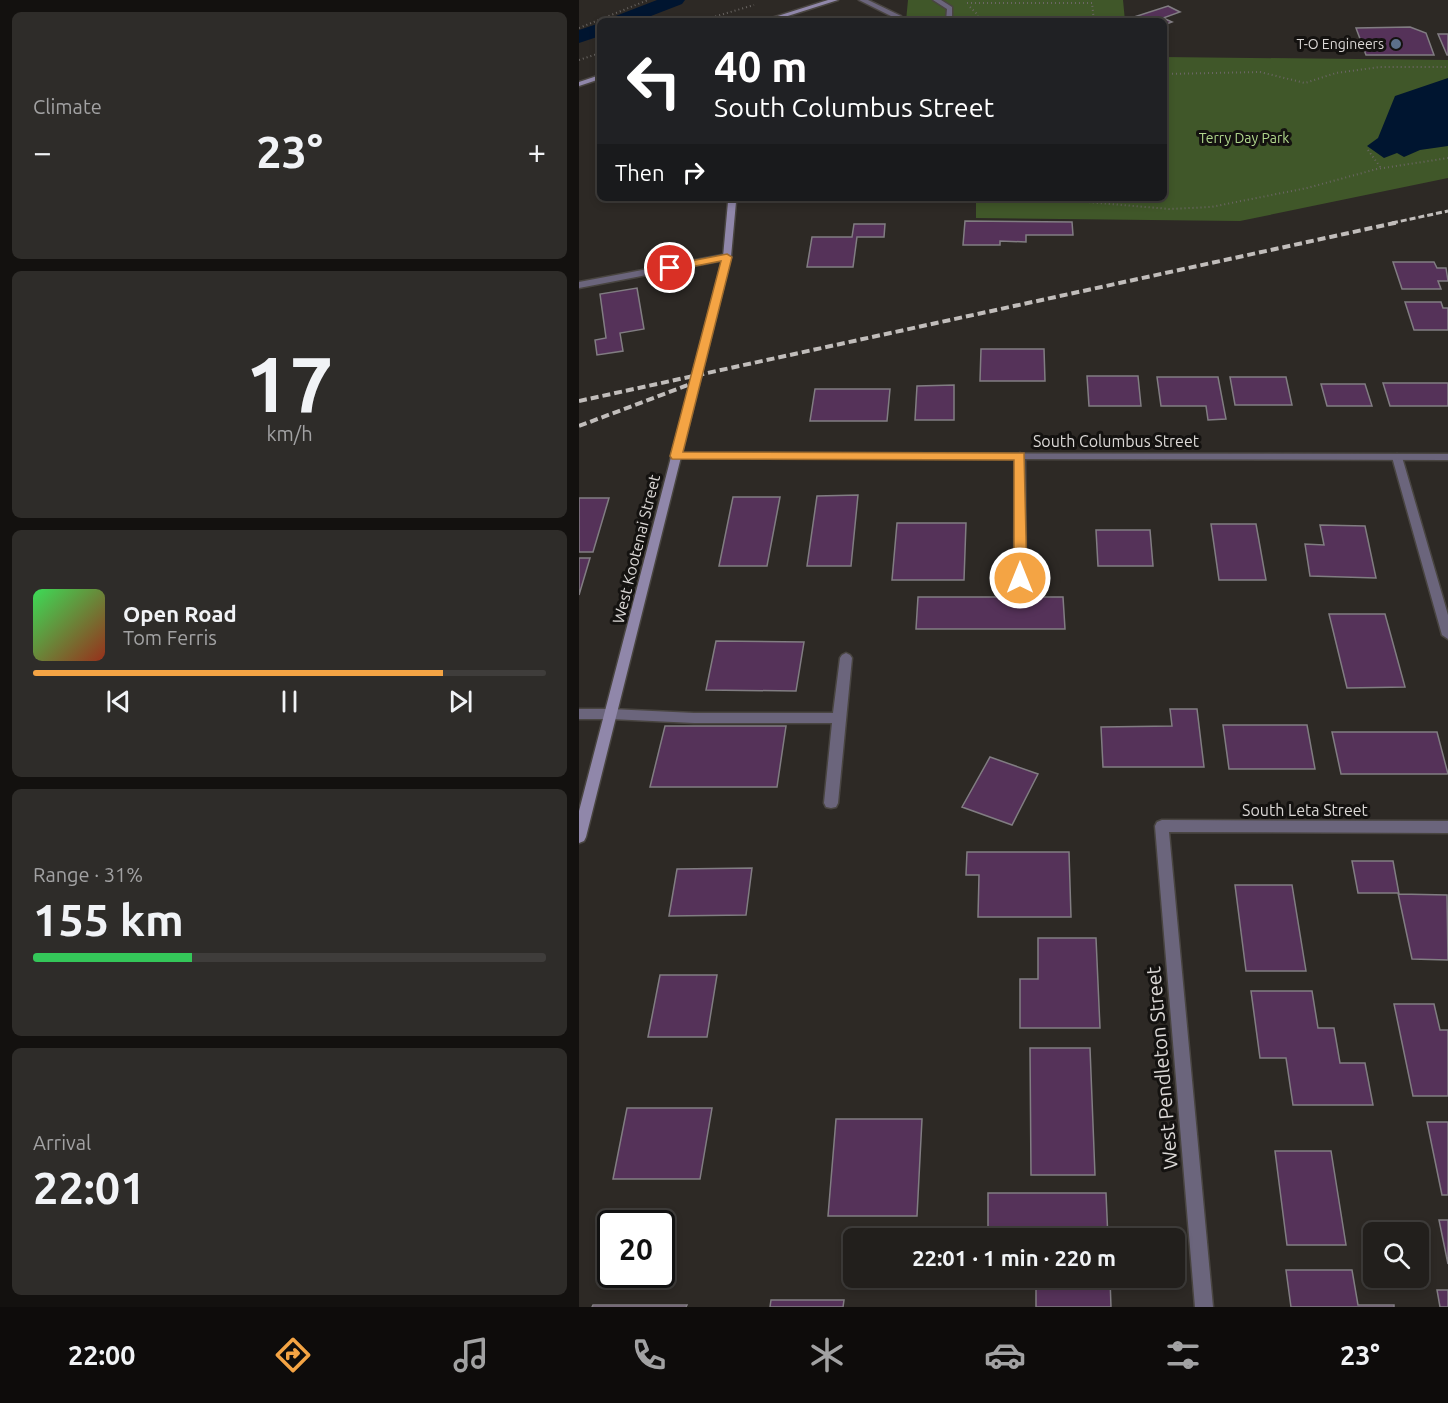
<!DOCTYPE html>
<html lang="en">
<head>
<meta charset="utf-8">
<style>
  :root { --surface:#221f1c; --page:#2e2c29; --text:#f1f3f6; --muted:#a2a2a3; --line:#3f3d3b; --accent:#f4a444 }
  body { margin:0; font-family:Ubuntu,sans-serif; background:var(--page); color:var(--text); height:100vh; display:flex; flex-direction:column; font-size:22px; white-space:nowrap }
  * { box-sizing:border-box; margin:0 }
  p { font-size:20px; color:var(--muted) }
  .icon { flex:none; width:33px; height:33px; fill:none; stroke:currentColor; stroke-width:2; stroke-linecap:round; stroke-linejoin:round }
  .map { position:relative; flex:1; overflow:hidden }
  .panel { display:flex; flex-direction:column; gap:12px; padding:12px; background:#13110f; width:579px }
  .panel>* { flex:none }
  .top-card { position:absolute; left:18px; top:18px; width:570px; height:183px; border-radius:9px; box-shadow:0 3px 9px #0003,0 0 0 2px var(--line); background:#202124; color:#fff; overflow:hidden }
  .controls { position:absolute; left:784px; top:1222px; display:grid; gap:12px }
  .controls a { display:grid; place-items:center; width:66px; height:66px; border-radius:9px; background:var(--surface); box-shadow:0 3px 9px #0003,0 0 0 2px var(--line); font-size:30px }
  .speed { position:absolute; left:18px; top:1210px; display:flex; gap:12px; font-size:30px; font-weight:700; text-align:center }
  .speed>* { display:grid; place-content:center; width:78px; height:78px; border-radius:50%; background:var(--surface); box-shadow:0 3px 9px #0003,0 0 0 2px var(--line); line-height:1 }
  .speed .limit { border:3px solid #111; border-radius:9px; background:#fff; color:#111 }
  .pin { position:absolute; display:grid; place-items:center; width:51px; height:51px; color:#fff; margin:-26px; border:3px solid #fff; border-radius:50%; box-shadow:0 2px 6px #0007 }
  .me { position:absolute; width:66px; margin:-33px; rotate:0deg; stroke-linejoin:round; filter:drop-shadow(0 0 4px #0008) }
  .turn { display:flex; align-items:center; gap:21px; height:126px; padding:0 18px; font-size:27px }
  .turn .icon { width:78px; height:78px; stroke-width:2.5 }
  .turn b { display:block; font-size:42px; line-height:51px }
  .then { display:flex; align-items:center; height:57px; padding:0 18px; background:#0003; gap:12px; font-size:22px }
  .big { font-size:45px; font-weight:700; line-height:1.1 }
  .panel .tile { flex:1; display:flex; flex-direction:column; justify-content:center; gap:9px; min-width:0; padding:0 21px; border-radius:9px; background:var(--page) }
  .panel .dial { align-items:center; gap:0 }
  .dial b { font-size:78px; line-height:1 }
  .song { display:flex; align-items:center; gap:18px }
  .cover { width:72px; height:72px; border-radius:9px; background:linear-gradient(135deg,hsl(130 70% 55%),hsl(10 70% 35%)) }
  .played { height:6px; border-radius:3px; background:linear-gradient(90deg,var(--accent) 80%,var(--line) 80%) }
  .keys { display:flex; justify-content:space-around; direction:ltr }
  .heat { display:flex; justify-content:space-between; align-items:center; font-size:33px; direction:ltr }
  .charge { height:9px; border-radius:4px; background:linear-gradient(90deg,#34c759 31%,var(--line) 0) }
  .trip { position:absolute; left:264px; top:1228px; width:342px; height:60px; border-radius:9px; background:var(--surface); box-shadow:0 3px 9px #0003,0 0 0 2px var(--line); font-weight:700; line-height:60px; text-align:center }
  .dock { display:flex; height:96px; justify-content:space-around; align-items:center; background:#0e0c0b; color:var(--muted) }
  .dock .icon { width:42px; height:42px }
  .dock .selected { color:var(--accent) }
  .dock b { font-size:27px; color:var(--text) }
  main { display:flex; flex:1; min-height:0 }
  .map>svg:first-child { display:block }
  .green { fill:#405729 }
  .water { fill:#001530 }
  .lines { fill:none; stroke-linecap:round; stroke-linejoin:round }
  .canal { fill:#001530; fill-rule:evenodd }
  .building { fill:#553259; stroke:#817d82; stroke-width:1.5 }
  .service-casing { stroke:#494541; stroke-width:3 }
  .minor-casing { stroke:#494541; stroke-width:3 }
  .tertiary-casing { stroke:#494541; stroke-width:3 }
  .secondary-casing { stroke:#494541; stroke-width:3 }
  .path { stroke:#6a6663; stroke-width:2; stroke-dasharray:1 3; stroke-linecap:butt }
  .service { fill:#6b657c; fill-rule:evenodd }
  .minor { fill:#6b657c; fill-rule:evenodd }
  .tertiary { fill:#6b657c; fill-rule:evenodd }
  .secondary { fill:#9087aa; fill-rule:evenodd }
  .rail-far1 { stroke:#c1bdbb; stroke-width:3; stroke-dasharray:6 3; stroke-linecap:butt }
  .rail { stroke:#c1bdbb; stroke-width:4; stroke-dasharray:8 4; stroke-linecap:butt }
  .route { fill:#f4a444; stroke:#9f6b2c; stroke-width:1.5 }
  .service-dot { fill:#5c6f8a; stroke:#141210; stroke-width:2 }
  .labels { text-anchor:middle; stroke-width:6; stroke-linejoin:round; paint-order:stroke }
  .far-poi-label { font-size:14px; fill:#dbd8d6; stroke:#141210; text-anchor:end }
  .far-park-label { font-size:14px; fill:#b1d88d; stroke:#141210 }
  .street-label { font-size:16px; fill:#dbd8d6; stroke:#141210 }
  .near-street-label { font-size:20px; fill:#dbd8d6; stroke:#141210 }
</style>
</head>
<body>
<main>
<section class="panel">
<div class="tile"><p>Climate</p>
<div class="heat"><a>−</a><b class="big">23°</b><a>+</a></div>
</div>
<div class="tile dial"><b>17</b><p>km/h</p></div>
<div class="tile">
<div class="song"><i class="cover"></i><div><b>Open Road</b><p>Tom Ferris</p></div></div>
<div class="played"></div>
<div class="keys"><svg class="icon" aria-label="previous" viewBox="0 0 24 24"><path d="M18 5L8 12l10 7zM5 5v14"/></svg><svg class="icon" aria-label="pause" viewBox="0 0 24 24"><path d="M8 5v14M16 5v14"/></svg><svg class="icon" aria-label="next" viewBox="0 0 24 24"><path d="M6 5l10 7-10 7zM19 5v14"/></svg></div>
</div>
<div class="tile"><p>Range · 31%</p><b class="big">155 km</b><div class="charge"></div></div>
<div class="tile"><p>Arrival</p><b class="big">22:01</b></div>
</section>
<div class="map">
<svg width="869" height="1307" viewBox="0 0 869 1307">
  <rect width="100%" height="100%" fill="#2d2925"/>
  <!-- green -->
  <path class="green" d="M329 0H544L546 21H327Z
    M585 57 869 60V178L661 221 397 218V198H585Z"/>
  <!-- water -->
  <path class="water" d="M869 78V146L841 150 825 157 818 153 805 158 788 146 799 138 816 96Z"/>
  <g class="lines">
    <!-- canal -->
    <path class="canal" d="M78 0H106L103 4 59 21H31L34 17Z
      M21 23V36L0 43V30Z"/>
  </g>
  <!-- building -->
  <path class="building" d="M589 6 601 12 584 18 593 22 585 25V21H557L552 18Z
    M831 27 847 33 855 55H787L777 28Z
    M859 34H869V55H868Z
    M386 221 493 222 494 235H447V242L421 241V245H384Z
    M275 224H306L305 237H278L274 267H228L233 237H273Z
    M814 262H855L858 268H867L869 281H859L862 289H823Z
    M58 288 65 329 41 333 44 351 18 355 16 340 27 338 21 294Z
    M826 302H862L864 308H869V330H835Z
    M402 349H465L466 381H401Z
    M508 376H559L562 406H510Z
    M578 377H639L647 419 629 420 627 406H582Z
    M651 377H707L713 405H656Z
    M804 383H869V406H811Z
    M742 384H786L793 406H748Z
    M375 385V420H336L338 386Z
    M236 389H311L308 421H231Z
    M279 495 272 566H228L238 496Z
    M154 497H201L188 566H140Z
    M0 498H30L14 552H0Z
    M318 523H387L385 580H313Z
    M632 524H677L687 580H640Z
    M741 525 786 526 797 578 731 576 726 544 745 545Z
    M517 530H571L574 566H519Z
    M0 558H11L0 595Z
    M339 597H484L486 629H337Z
    M750 614H806L826 687 768 688Z
    M137 641 225 642 217 691 127 690Z
    M591 709H618L625 767H524L522 727 593 726Z
    M644 725H728L736 769H650Z
    M86 726H207L198 787H71Z
    M753 732H858L869 774H762Z
    M411 757 459 774 433 825 383 807Z
    M388 852H490L492 917H399L400 875H387Z
    M773 861H814L820 894 868 895 869 960 833 959 819 893H779Z
    M173 868 167 915 90 916 98 869Z
    M656 885H713L727 971H667Z
    M459 938H517L521 1028H441V979H459Z
    M81 975H138L128 1037H69Z
    M672 991H733L739 1028H755L761 1063H786L794 1105H714L707 1058H681Z
    M815 1004H855L861 1030H869V1096H834Z
    M451 1048H511L516 1175H452Z
    M48 1108H133L121 1179H34Z
    M257 1119H343L338 1216H249Z
    M848 1122H869V1195H863Z
    M696 1151H752L767 1245H708Z
    M409 1193H527L529 1239H409Z
    M860 1220H869V1264Z
    M707 1270H773L779 1305H815V1307H712Z
    M457 1278H531L532 1307H457Z
    M858 1290H869V1307H861Z
    M192 1300H265L264 1307H191Z
    M14 1305H108L107 1307H13Z"/>
  <g class="lines">
    <defs>
      <path id="service" d="M280 0H289L322 16V21H316V18Z
        M354 0H362L373 7V21H367L368 9Z
        M441 453 446 456 447 578 441 582 435 578 436 456Z
        M267 653 271 655 273 658 259 803 257 807 252 808 247 807 245 803 253 723H115L32 719 28 717 26 714 28 711 32 709 115 713H254L261 658 263 655Z"/>
      <path id="minor" d="M148 254 152 257 151 259 0 288V282Z
        M818 454 823 457 869 615V639L863 635 813 457Z
        M0 709H32L36 711 38 714 36 717 32 719H0Z
        M583 820 869 821V833L590 832 634 1307H616L576 826 578 822Z"/>
      <path id="tertiary" d="M97 453 869 454V460L93 458 92 456 93 454Z"/>
      <path id="secondary" d="M249 0H259L193 21H183Z
        M21 75V79L0 86V82Z
        M147 198H155L157 202 152 257 7 837 5 841 0 843V811L144 257 149 202Z"/>
    </defs>
    <!-- service casing -->
    <use href="#service" class="service-casing"/>
    <!-- minor casing -->
    <use href="#minor" class="minor-casing"/>
    <!-- tertiary casing -->
    <use href="#tertiary" class="tertiary-casing"/>
    <!-- secondary casing -->
    <use href="#secondary" class="secondary-casing"/>
    <!-- path -->
    <path class="path" d="M388 3H513L515 21
      M391 7 399 15V21
      M121 21 175 5
      M0 28 69 0
      M0 60 21 53
      M585 74 681 72 726 83 757 73 801 67H869
      M585 117 588 135 585 139
      M789 150 802 168
      M462 198 590 209 632 207 728 188 798 169 869 158"/>
    <!-- service -->
    <use href="#service" class="service"/>
    <!-- minor -->
    <use href="#minor" class="minor"/>
    <!-- tertiary -->
    <use href="#tertiary" class="tertiary"/>
    <!-- secondary -->
    <use href="#secondary" class="secondary"/>
    <!-- rail-far1 -->
    <path class="rail-far1" d="M813 223 869 211"/>
    <!-- rail -->
    <path class="rail" d="M0 401 820 222
      M0 426 117 382"/>
  </g>
  <!-- route -->
  <path class="route" d="M148 254 153 257 104 452 445 453 448 578 446 581H437L435 578V460L93 459 91 456 142 261 91 271 86 268 91 265Z"/>
  <!-- markers -->
  <circle class="service-dot" cx="817" cy="44" r="6"/>
  <g class="labels">
    <!-- far-poi labels -->
    <g class="far-poi-label">
      <text x="805" y="49">T-O Engineers</text>
    </g>
    <!-- far-park labels -->
    <g class="far-park-label">
      <text x="665" y="143">Terry Day Park</text>
    </g>
    <!-- street labels -->
    <g class="street-label">
      <text x="537" y="447">South Columbus Street</text>
      <text transform="translate(57 549) rotate(-76)" y="6">West Kootenai Street</text>
      <text x="726" y="816">South Leta Street</text>
    </g>
    <!-- near-street labels -->
    <g class="near-street-label">
      <text transform="translate(583 1068) rotate(-95)" y="7">West Pendleton Street</text>
    </g>
  </g>
</svg>
<div class="controls">
<a><svg class="icon" aria-label="search" viewBox="0 0 24 24"><circle cx="10" cy="10" r="6"/><path d="M15 15l6 6"/></svg></a>
</div>
<div class="speed"><div class="limit">20</div></div>
<div class="pin" style="left:91px;top:268px;background:#d93025"><svg class="icon" aria-label="arrive" viewBox="0 0 24 24"><path d="M6 21V4h12l-3 4 3 4H6"/></svg></div>
<svg class="me" style="left:441px;top:578px" viewBox="-20 -20 40 40"><circle r="17" fill="#f4a444" stroke="#fff" stroke-width="3"/><path d="M0-11L8 9 0 5-8 9z" fill="#fff"/></svg>
<div class="trip">22:01 · 1 min · 220 m</div>
<div class="top-card">
<div class="turn"><svg class="icon" aria-label="left" viewBox="0 0 24 24"><path d="M17 20v-9H6M10 6l-5 5 5 5"/></svg><div><b>40 m</b>South Columbus Street</div></div>
<div class="then">Then<svg class="icon" aria-label="right" viewBox="0 0 24 24"><path d="M7 20v-9h11M14 6l5 5-5 5"/></svg></div>
</div>
</div>
</main>
<nav class="dock">
<b>22:00</b>
<svg class="icon selected" aria-label="directions" viewBox="0 0 24 24"><path d="M12 3l9 9-9 9-9-9zM9 14v-3h6M13 9l2 2-2 2"/></svg>
<svg class="icon" aria-label="music" viewBox="0 0 24 24"><path d="M9 18V5l10-2v13"/><circle cx="6" cy="18" r="3"/><circle cx="16" cy="16" r="3"/></svg>
<svg class="icon" aria-label="phone" viewBox="0 0 24 24"><path d="M5 4h4l2 5-3 2q2 4 5 5l2-3 5 2v4C11 20 4 13 5 4z"/></svg>
<svg class="icon" aria-label="climate" viewBox="0 0 24 24"><path d="M12 3v18M4 7l16 10M4 17L20 7"/></svg>
<svg class="icon" aria-label="car" viewBox="0 0 24 24"><path d="M5 17H2v-5l4-1 3-4h7l3 4 3 1v5h-3M9 17h6M6 11h13"/><circle cx="7" cy="17" r="2"/><circle cx="17" cy="17" r="2"/></svg>
<svg class="icon" aria-label="filters" viewBox="0 0 24 24"><path d="M4 7h16M4 17h16"/><circle cx="9" cy="7" r="2"/><circle cx="15" cy="17" r="2"/></svg>
<b>23°</b>
</nav>
</body>
</html>
